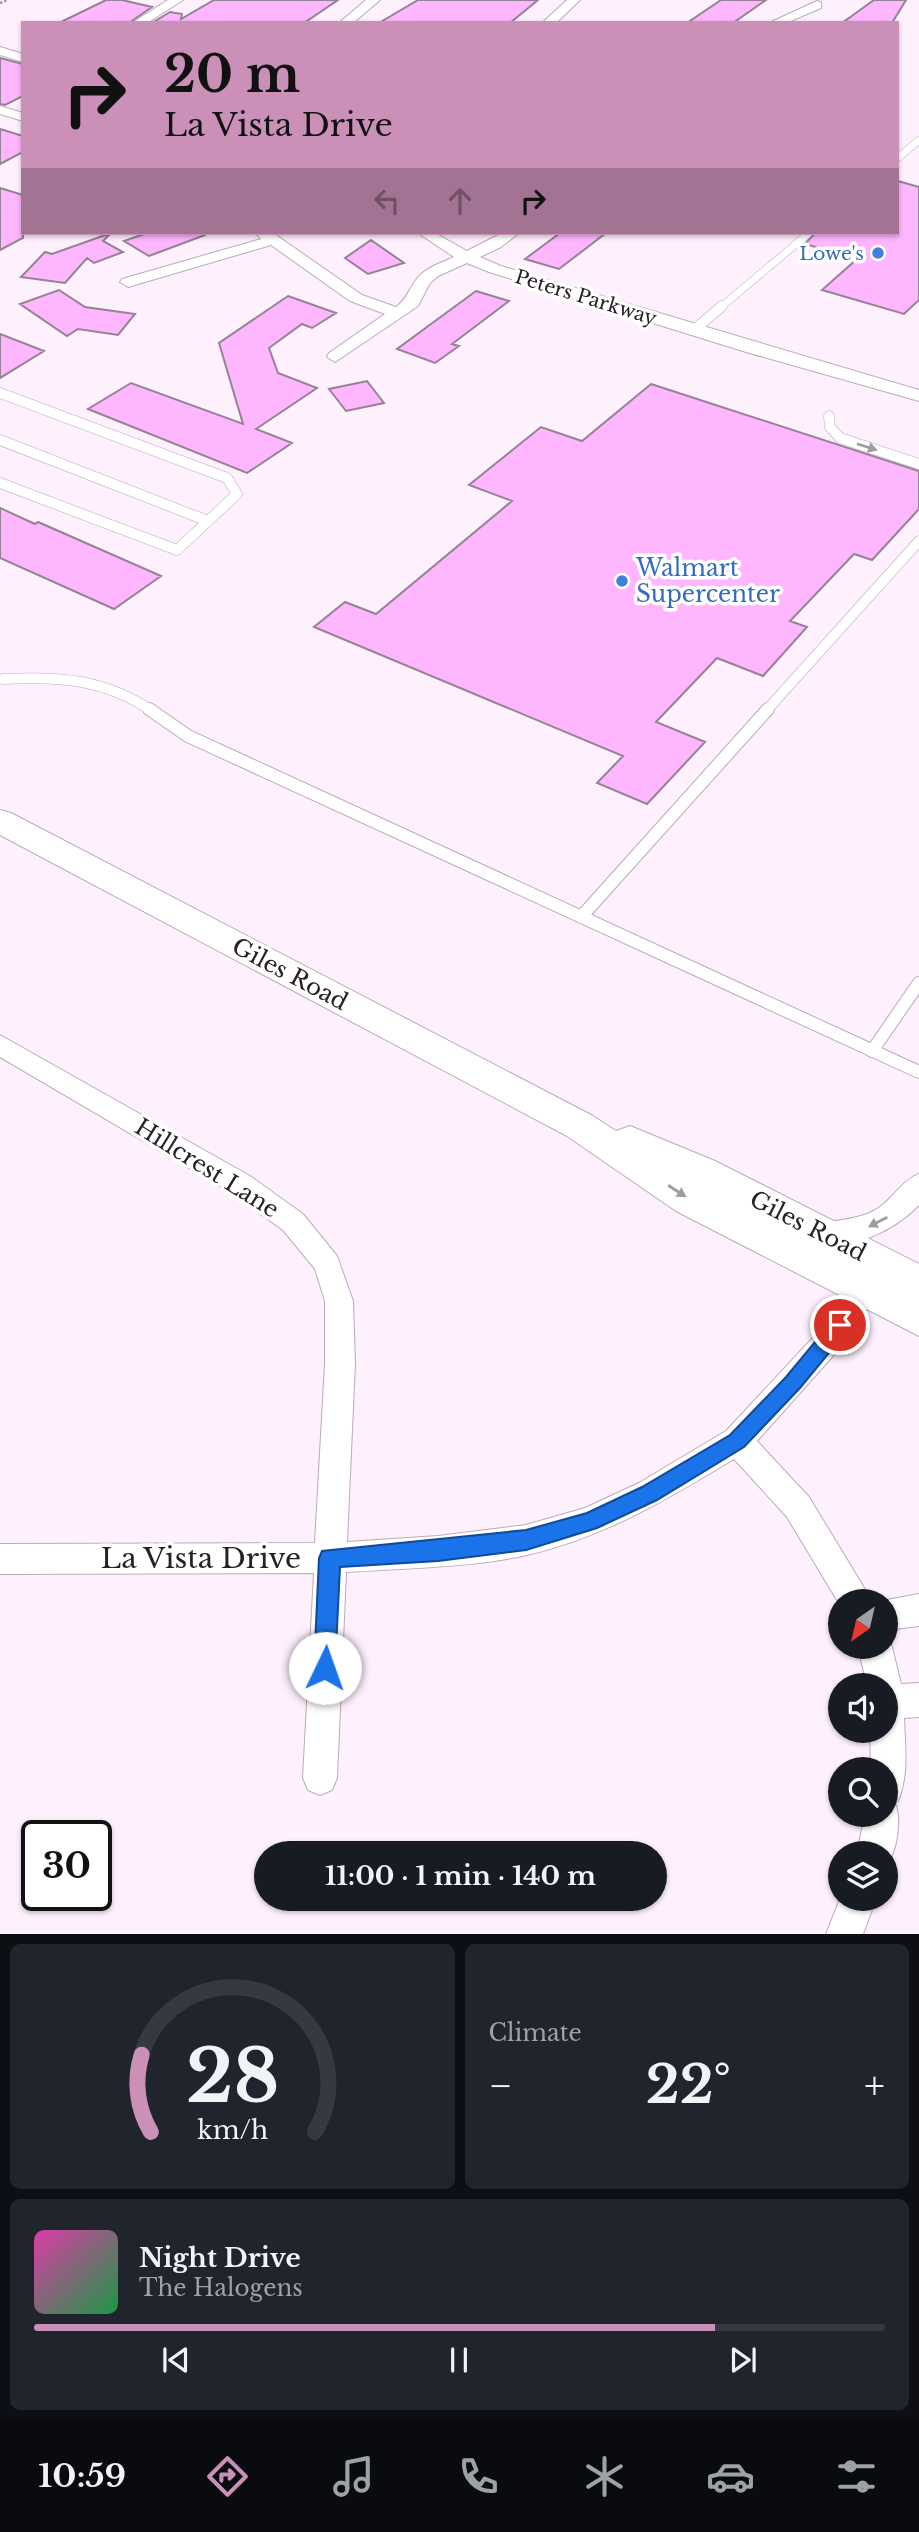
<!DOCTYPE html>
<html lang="en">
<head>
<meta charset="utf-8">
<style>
  :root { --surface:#171b24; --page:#20242c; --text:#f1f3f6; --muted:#9ea1a6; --line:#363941; --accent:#cb90b7 }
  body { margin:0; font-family:"Libre Baskerville",serif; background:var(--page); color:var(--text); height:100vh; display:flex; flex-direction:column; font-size:26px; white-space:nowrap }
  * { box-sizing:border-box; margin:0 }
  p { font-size:23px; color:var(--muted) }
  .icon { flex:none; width:38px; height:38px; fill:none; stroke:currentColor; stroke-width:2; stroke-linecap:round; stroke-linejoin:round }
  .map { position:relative; height:1934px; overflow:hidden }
  .sheet { display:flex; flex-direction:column; gap:10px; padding:10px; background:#0d0f14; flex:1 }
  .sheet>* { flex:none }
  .banner { position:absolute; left:21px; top:21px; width:878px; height:214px; border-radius:0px; box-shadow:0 2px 5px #0004; background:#cb90b7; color:#111; overflow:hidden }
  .needle { width:46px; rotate:214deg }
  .controls { position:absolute; left:828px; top:1589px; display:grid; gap:14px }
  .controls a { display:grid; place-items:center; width:70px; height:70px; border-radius:50%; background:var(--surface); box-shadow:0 2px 5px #0004; font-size:35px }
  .speed { position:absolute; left:21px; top:1820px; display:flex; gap:14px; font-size:35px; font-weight:700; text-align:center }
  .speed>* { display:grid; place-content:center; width:91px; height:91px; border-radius:50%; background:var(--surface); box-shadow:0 2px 5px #0004; line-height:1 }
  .speed .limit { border:4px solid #111; border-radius:10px; background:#fff; color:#111 }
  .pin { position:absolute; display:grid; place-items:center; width:60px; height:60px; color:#fff; margin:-30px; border:4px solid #fff; border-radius:50%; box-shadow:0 2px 7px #0007 }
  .me { position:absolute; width:77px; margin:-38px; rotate:3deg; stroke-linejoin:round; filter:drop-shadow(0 0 5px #0008) }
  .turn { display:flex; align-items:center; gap:24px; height:147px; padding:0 28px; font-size:32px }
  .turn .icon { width:91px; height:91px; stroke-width:2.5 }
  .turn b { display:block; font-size:49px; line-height:60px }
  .lanes { display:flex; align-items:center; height:66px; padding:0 28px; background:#0003; justify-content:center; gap:35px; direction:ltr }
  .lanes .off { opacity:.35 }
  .big { font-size:52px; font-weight:700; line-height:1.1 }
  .sheet .widget { flex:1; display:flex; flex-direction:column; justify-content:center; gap:10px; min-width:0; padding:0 24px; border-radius:10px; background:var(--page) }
  .sheet .dial { align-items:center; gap:0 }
  .dial svg { height:182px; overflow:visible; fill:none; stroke:var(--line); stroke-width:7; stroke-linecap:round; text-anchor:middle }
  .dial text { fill:var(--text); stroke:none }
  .song { display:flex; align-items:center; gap:21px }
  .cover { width:84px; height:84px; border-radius:10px; background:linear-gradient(135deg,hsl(320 70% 55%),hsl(140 70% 35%)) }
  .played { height:7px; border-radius:4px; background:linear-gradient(90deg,var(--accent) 80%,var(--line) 80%) }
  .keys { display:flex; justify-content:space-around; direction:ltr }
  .heat { display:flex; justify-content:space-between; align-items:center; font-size:38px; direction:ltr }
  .sheet .tiles { flex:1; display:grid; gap:10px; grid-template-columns:1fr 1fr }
  .widget:last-child { grid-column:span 2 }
  .trip { position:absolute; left:254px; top:1841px; width:413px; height:70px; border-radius:35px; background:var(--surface); box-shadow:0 2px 5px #0004; font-weight:700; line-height:70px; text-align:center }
  .tabs { display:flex; height:112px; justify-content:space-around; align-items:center; background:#090b0e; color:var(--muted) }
  .tabs .icon { width:49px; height:49px }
  .tabs .active { color:var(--accent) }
  .tabs b { font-size:32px; color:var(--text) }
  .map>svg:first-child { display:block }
  .building { fill:#feb6ff; stroke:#938393; stroke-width:2 }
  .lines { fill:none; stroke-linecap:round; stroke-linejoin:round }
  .lane-far2-casing { stroke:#bab; stroke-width:8 }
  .lane-far1-casing { stroke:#bab; stroke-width:11 }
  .lane-casing { stroke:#bab; stroke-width:14 }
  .street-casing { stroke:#bab; stroke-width:2 }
  .secondary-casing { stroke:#bab; stroke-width:2 }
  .path { stroke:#a499a4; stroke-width:2.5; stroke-dasharray:2.5 2; stroke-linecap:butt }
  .lane-far2 { stroke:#fff; stroke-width:7 }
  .lane-far1 { stroke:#fff; stroke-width:10 }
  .lane { stroke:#fff; stroke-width:12 }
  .street { fill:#fff; fill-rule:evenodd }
  .secondary { fill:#fff; fill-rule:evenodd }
  .oneway { fill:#9e9c9e }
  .route { fill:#1a73e8; stroke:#114b97; stroke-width:2 }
  .shop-dot { fill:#3f7fe0; stroke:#fff; stroke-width:2.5 }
  .labels { text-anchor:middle; stroke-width:7; stroke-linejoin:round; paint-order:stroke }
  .far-shop-label { font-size:19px; fill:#366cbe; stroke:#fff; text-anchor:end }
  .far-street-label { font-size:19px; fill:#282228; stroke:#fff }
  .shop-label { font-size:23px; fill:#366cbe; stroke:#fff; text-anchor:start }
  .street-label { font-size:23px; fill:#282228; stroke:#fff }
  .near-street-label { font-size:28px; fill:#282228; stroke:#fff }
</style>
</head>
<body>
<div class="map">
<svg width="919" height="1934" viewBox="0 0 919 1934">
  <rect width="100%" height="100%" fill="#fff0fe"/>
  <!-- building -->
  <path class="building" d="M106 0H122L152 7 129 23H59Z
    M214 0H338L304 23H152L170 12 182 14 181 19Z
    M418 0H538L510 23H379Z
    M721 0H766L733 23H687Z
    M874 0H906L892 23H842Z
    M0 58 23 64V96L5 105 0 104Z
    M0 129 23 136V152L0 164Z
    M898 181 919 187V300L904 314 822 290 857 259 805 244 815 233H898Z
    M0 188 23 195V238L0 250Z
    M111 233 103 241 123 252 94 263 87 258 65 283 21 277 45 252 52 254Z
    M147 233H205V235L149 256 124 241Z
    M560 233H606L559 269 525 259Z
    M371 240 404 263 368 274 345 258Z
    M59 290 85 307 135 314 118 335 78 329 67 336 20 304Z
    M476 291 509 301 452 344 459 346 435 363 397 349Z
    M288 296 336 313 312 328 302 324 269 348 278 373 317 388 256 429 292 443 247 473 88 409 131 383 243 424 219 343Z
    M0 334 44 351 0 378Z
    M367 381 384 403 346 411 329 389Z
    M651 384 919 471V509L872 560 854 554 790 621 807 627 763 676 717 658 656 722 705 742 647 804 597 783 623 756 314 627 345 602 376 614 512 501 469 485 541 427 582 441Z
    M0 508 35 524 38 522 161 576 114 609 0 558Z"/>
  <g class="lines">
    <defs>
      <path id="lane-far2" d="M898 158 919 140
        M720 308 809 233"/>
      <path id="lane-far1" d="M694 330 722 306
        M0 393 227 478 237 494 177 550 0 483
        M829 416 830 427 840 438 919 464
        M0 440 208 521
        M3 679C58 676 105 679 152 711
        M766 711 919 541"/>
      <path id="lane" d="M149 709 188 736 919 1072
        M581 917 768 709
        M872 1051 919 983"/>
      <path id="street" d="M168 0H183L147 23H132Z
        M366 0H380L353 23H339Z
        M567 0H580L556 23H542Z
        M817 1 821 2V8L786 23H769Z
        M0 47 23 54V62L0 55Z
        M0 106 23 113V121L0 114Z
        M256 233H273L362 295 396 307C407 299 408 291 416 280 424 268 441 263 454 257L418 233H435L467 251 502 233H519L501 247 480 257 501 266 919 390V401L746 352 489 272 467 263 438 276 430 283 418 306 335 362 327 357 329 353 385 314 350 301 271 245 128 287 120 282 122 279 261 239Z
        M0 1035 250 1176 303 1214 337 1256 353 1301 355 1363 347 1542 438 1536 526 1525 585 1508 639 1483 726 1431 821 1329 864 1268 874 1264 884 1268 888 1276 884 1284 841 1347 757 1441 809 1497 872 1601H840V1605L787 1517 734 1459C668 1499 602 1538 527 1555 468 1568 405 1568 346 1572L337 1778 332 1790 320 1795 308 1790 303 1778 314 1573 0 1574V1544L315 1543 325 1363V1301L315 1269 283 1230 230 1192 0 1057Z
        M919 1174V1205C895 1230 848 1254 813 1242L809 1234 813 1226C835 1219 857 1221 877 1209 893 1199 902 1180 919 1174Z
        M919 1594V1626L886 1630V1601H881Z
        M886 1635 892 1647 901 1684 919 1683V1717L904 1718C905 1746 909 1775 898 1801L895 1803C902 1820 897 1852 886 1866V1853H857L865 1815H886V1769H871L870 1731H886V1685H867L858 1647H886Z
        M840 1899H876L863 1934H826Z"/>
      <path id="secondary" d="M0 810 11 813 593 1116 616 1131 630 1126 715 1161 919 1264V1336L676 1211 567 1136 0 835Z"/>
    </defs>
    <!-- lane-far2 casing -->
    <use href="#lane-far2" class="lane-far2-casing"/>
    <!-- lane-far1 casing -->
    <use href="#lane-far1" class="lane-far1-casing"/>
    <!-- lane casing -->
    <use href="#lane" class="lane-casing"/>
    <!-- street casing -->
    <use href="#street" class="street-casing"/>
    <!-- secondary casing -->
    <use href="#secondary" class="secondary-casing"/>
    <!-- path -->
    <path class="path" d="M0 3 7 0"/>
    <!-- lane-far2 -->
    <use href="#lane-far2" class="lane-far2"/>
    <!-- lane-far1 -->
    <use href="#lane-far1" class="lane-far1"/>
    <!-- lane -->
    <use href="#lane" class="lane"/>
    <!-- street -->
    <use href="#street" class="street"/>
    <!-- secondary -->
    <use href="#secondary" class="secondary"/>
  </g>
  <!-- one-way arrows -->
  <defs><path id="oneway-solid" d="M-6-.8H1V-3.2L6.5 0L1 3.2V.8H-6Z" transform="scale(1.75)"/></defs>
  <g class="oneway">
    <use href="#oneway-solid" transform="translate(867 447) rotate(18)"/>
    <use href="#oneway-solid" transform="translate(677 1191) rotate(33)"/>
    <use href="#oneway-solid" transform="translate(878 1222) rotate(153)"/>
  </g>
  <!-- route -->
  <path class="route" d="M840 1317 847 1319 850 1325 847 1331 800 1388 744 1447 657 1500 597 1528 526 1550 438 1561 340 1567 335 1668 332 1676 325 1679 317 1676 314 1668 319 1558 322 1551 526 1530 587 1513 642 1487 730 1435 786 1377 834 1319Z"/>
  <!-- markers -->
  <g class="shop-dot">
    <circle cx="878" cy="253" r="7"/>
    <circle cx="622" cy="581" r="7"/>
  </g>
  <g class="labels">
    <!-- far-shop labels -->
    <g class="far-shop-label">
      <text x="864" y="260">Lowe's</text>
    </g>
    <!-- far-street labels -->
    <g class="far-street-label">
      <text transform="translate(586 297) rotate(17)" y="7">Peters Parkway</text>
    </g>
    <!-- shop labels -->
    <g class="shop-label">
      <text x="636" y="576">Walmart<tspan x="636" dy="26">Supercenter</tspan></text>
    </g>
    <!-- street labels -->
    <g class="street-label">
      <text transform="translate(290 974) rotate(28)" y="8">Giles Road</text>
      <text transform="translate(207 1168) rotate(32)" y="8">Hillcrest Lane</text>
      <text transform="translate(808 1226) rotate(27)" y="8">Giles Road</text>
    </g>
    <!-- near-street labels -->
    <g class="near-street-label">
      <text x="201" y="1568">La Vista Drive</text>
    </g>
  </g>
</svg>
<div class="controls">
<a><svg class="needle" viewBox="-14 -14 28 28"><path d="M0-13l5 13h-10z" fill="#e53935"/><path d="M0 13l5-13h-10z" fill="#9ea1a6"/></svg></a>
<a><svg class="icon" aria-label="sound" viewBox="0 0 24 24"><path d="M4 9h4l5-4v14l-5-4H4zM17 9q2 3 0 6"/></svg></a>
<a><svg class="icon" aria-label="search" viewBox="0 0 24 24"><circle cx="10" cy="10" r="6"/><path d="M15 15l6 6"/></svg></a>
<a><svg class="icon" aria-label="layers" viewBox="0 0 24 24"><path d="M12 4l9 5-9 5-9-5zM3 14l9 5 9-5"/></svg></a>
</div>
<div class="speed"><div class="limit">30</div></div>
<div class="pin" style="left:840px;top:1325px;background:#d93025"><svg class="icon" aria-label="arrive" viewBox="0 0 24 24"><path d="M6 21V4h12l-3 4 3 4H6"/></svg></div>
<svg class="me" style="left:325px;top:1668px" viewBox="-20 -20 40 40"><circle r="19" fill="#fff"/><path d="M0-13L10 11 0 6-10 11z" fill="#1a73e8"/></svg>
<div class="trip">11:00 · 1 min · 140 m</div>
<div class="banner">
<div class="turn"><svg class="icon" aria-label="right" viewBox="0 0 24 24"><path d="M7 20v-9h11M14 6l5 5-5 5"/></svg><div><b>20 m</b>La Vista Drive</div></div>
<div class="lanes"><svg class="icon off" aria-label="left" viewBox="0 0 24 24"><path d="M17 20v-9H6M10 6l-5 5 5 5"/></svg><svg class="icon off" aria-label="ahead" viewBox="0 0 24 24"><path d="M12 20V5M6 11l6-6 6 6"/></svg><svg class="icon" aria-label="right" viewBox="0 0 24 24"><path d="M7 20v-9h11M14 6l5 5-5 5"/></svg></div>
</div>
</div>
<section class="sheet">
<div class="tiles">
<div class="widget dial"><svg viewBox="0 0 100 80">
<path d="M14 69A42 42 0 1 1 86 69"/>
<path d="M14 69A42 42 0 0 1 10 35" stroke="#cb90b7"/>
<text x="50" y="56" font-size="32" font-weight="700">28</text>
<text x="50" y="72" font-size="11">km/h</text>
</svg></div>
<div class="widget"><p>Climate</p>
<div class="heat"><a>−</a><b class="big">22°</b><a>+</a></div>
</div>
<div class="widget">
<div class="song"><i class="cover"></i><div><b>Night Drive</b><p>The Halogens</p></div></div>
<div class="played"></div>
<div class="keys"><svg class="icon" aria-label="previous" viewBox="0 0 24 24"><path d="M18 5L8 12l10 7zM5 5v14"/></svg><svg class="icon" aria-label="pause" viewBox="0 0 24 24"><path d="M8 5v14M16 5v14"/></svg><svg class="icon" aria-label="next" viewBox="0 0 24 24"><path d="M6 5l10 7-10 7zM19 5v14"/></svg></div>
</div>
</div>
</section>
<nav class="tabs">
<b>10:59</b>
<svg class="icon active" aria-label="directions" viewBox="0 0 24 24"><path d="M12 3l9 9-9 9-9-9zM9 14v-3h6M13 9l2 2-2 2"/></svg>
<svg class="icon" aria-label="music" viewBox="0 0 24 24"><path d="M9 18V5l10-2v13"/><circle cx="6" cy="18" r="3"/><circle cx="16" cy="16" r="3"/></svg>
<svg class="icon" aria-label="phone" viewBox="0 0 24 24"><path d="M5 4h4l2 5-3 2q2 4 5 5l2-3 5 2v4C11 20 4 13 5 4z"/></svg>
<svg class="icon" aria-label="climate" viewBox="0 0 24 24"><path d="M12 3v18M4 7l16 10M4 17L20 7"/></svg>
<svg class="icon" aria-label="car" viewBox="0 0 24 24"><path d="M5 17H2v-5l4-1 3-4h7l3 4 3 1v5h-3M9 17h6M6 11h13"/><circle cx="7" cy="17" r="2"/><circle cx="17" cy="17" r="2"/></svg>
<svg class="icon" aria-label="filters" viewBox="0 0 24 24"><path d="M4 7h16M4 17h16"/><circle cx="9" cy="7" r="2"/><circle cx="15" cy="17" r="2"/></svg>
</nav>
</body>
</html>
